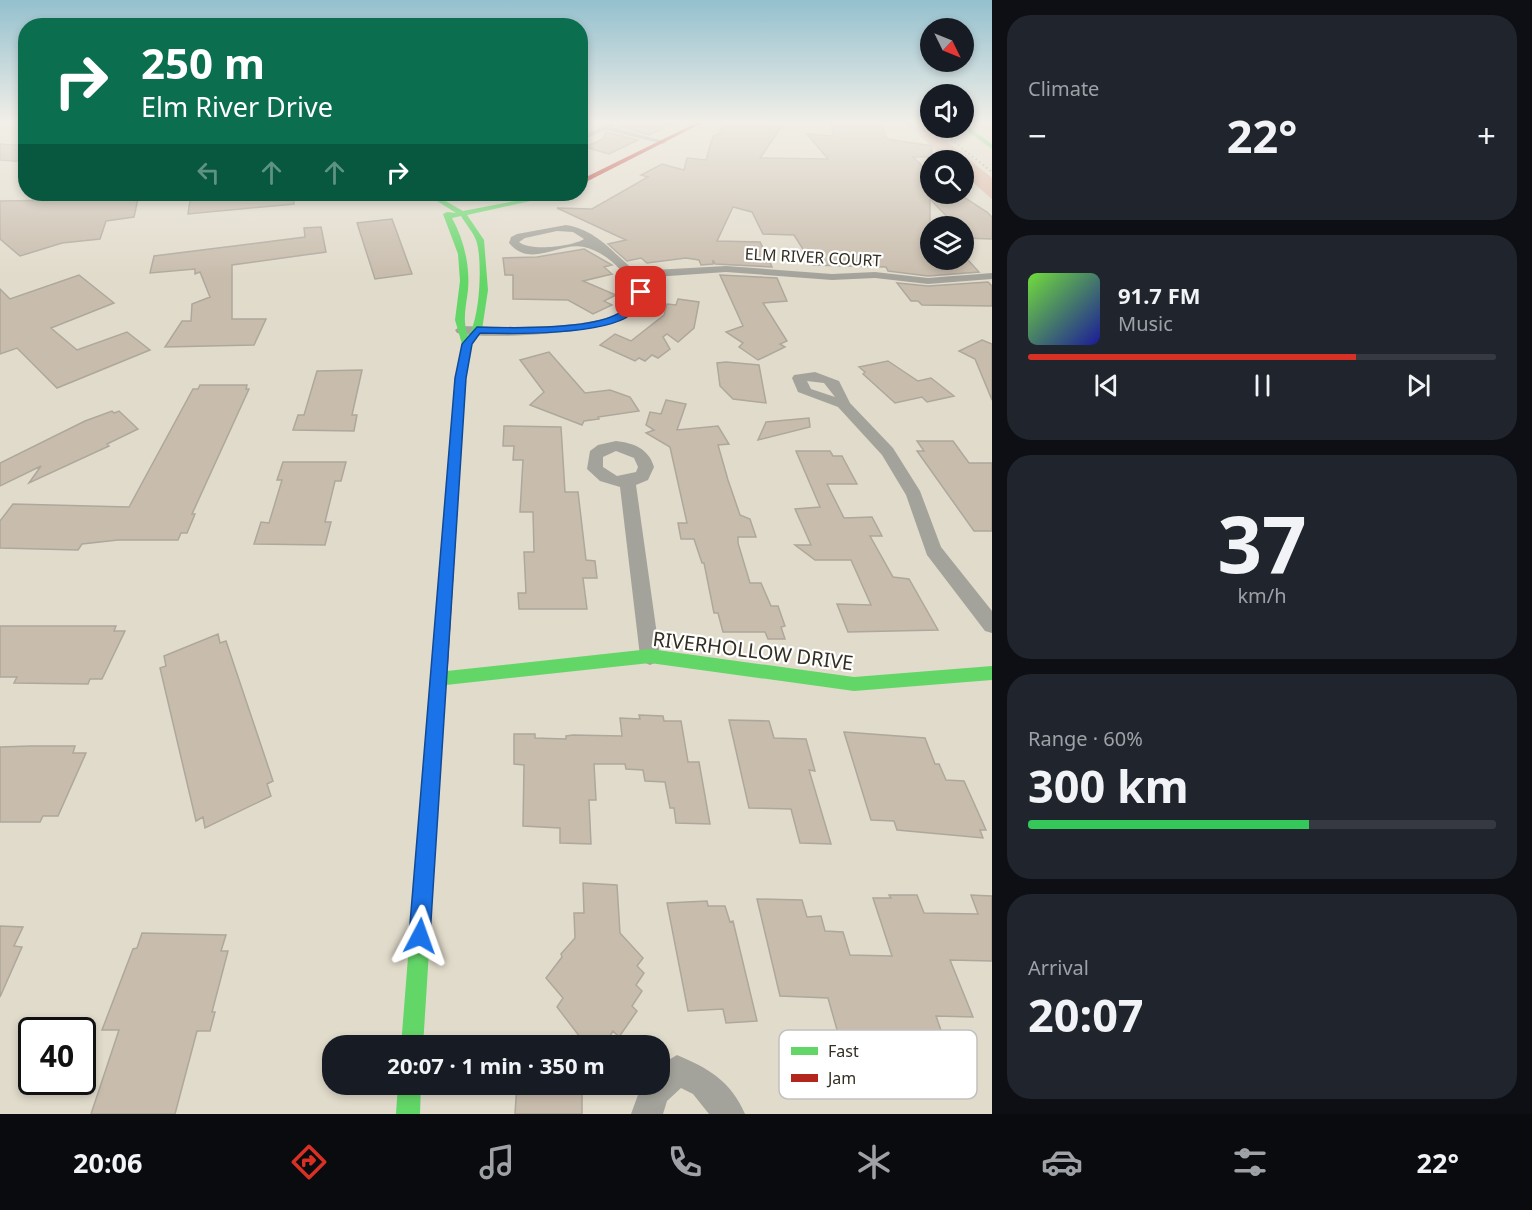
<!DOCTYPE html>
<html lang="en">
<head>
<meta charset="utf-8">
<style>
  :root { --surface:#171b24; --page:#20242c; --text:#f1f3f6; --muted:#9ea1a6; --line:#363941; --accent:#d93025 }
  body { margin:0; font-family:"Noto Sans",sans-serif; background:var(--page); color:var(--text); height:100vh; display:flex; flex-direction:column; font-size:22px; white-space:nowrap }
  * { box-sizing:border-box; margin:0 }
  p { font-size:20px; color:var(--muted) }
  .icon { flex:none; width:33px; height:33px; fill:none; stroke:currentColor; stroke-width:2; stroke-linecap:round; stroke-linejoin:round }
  .map { position:relative; flex:1; overflow:hidden }
  .sheet { display:flex; flex-direction:column; gap:15px; padding:15px; background:#0d0f14; width:540px }
  .sheet>* { flex:none }
  .guide { position:absolute; left:18px; top:18px; width:570px; height:183px; border-radius:24px; box-shadow:0 3px 9px #0003; background:#0b6e4f; color:#fff; overflow:hidden }
  .needle { width:39px; rotate:133deg }
  .fabs { position:absolute; left:920px; top:18px; display:grid; gap:12px }
  .fabs a { display:grid; place-items:center; width:54px; height:54px; border-radius:50%; background:var(--surface); box-shadow:0 3px 9px #0003; font-size:30px }
  .speed { position:absolute; left:18px; top:1017px; display:flex; gap:12px; font-size:30px; font-weight:700; text-align:center }
  .speed>* { display:grid; place-content:center; width:78px; height:78px; border-radius:50%; background:var(--surface); box-shadow:0 3px 9px #0003; line-height:1 }
  .speed .limit { border:3px solid #111; border-radius:9px; background:#fff; color:#111 }
  .pin { position:absolute; display:grid; place-items:center; width:51px; height:51px; color:#fff; margin:-26px; border-radius:12px; box-shadow:0 3px 9px #0006 }
  .me { position:absolute; width:66px; margin:-33px; rotate:4deg; stroke-linejoin:round; filter:drop-shadow(0 0 4px #0008) }
  .turn { display:flex; align-items:center; gap:21px; height:126px; padding:0 24px; font-size:27px }
  .turn .icon { width:78px; height:78px; stroke-width:2.5 }
  .turn b { display:block; font-size:42px; line-height:51px }
  .lanes { display:flex; align-items:center; height:57px; padding:0 24px; background:#0003; justify-content:center; gap:30px; direction:ltr }
  .lanes .off { opacity:.35 }
  .big { font-size:45px; font-weight:700; line-height:1.1 }
  .sheet .widget { flex:1; display:flex; flex-direction:column; justify-content:center; gap:9px; min-width:0; padding:0 21px; border-radius:24px; background:var(--page) }
  .sheet .dial { align-items:center; gap:0 }
  .dial b { font-size:78px; line-height:1 }
  .song { display:flex; align-items:center; gap:18px }
  .cover { width:72px; height:72px; border-radius:9px; background:linear-gradient(135deg,hsl(100 70% 55%),hsl(240 70% 35%)) }
  .played { height:6px; border-radius:3px; background:linear-gradient(90deg,var(--accent) 70%,var(--line) 70%) }
  .keys { display:flex; justify-content:space-around; direction:ltr }
  .heat { display:flex; justify-content:space-between; align-items:center; font-size:33px; direction:ltr }
  .charge { height:9px; border-radius:4px; background:linear-gradient(90deg,#34c759 60%,var(--line) 0) }
  .trip { position:absolute; left:322px; top:1035px; width:348px; height:60px; border-radius:24px; background:var(--surface); box-shadow:0 3px 9px #0003; font-weight:700; line-height:60px; text-align:center }
  .tabs { display:flex; height:96px; justify-content:space-around; align-items:center; background:#090b0e; color:var(--muted) }
  .tabs .icon { width:42px; height:42px }
  .tabs .active { color:var(--accent) }
  .tabs b { font-size:27px; color:var(--text) }
  main { display:flex; flex:1; min-height:0 }
  .map>svg:first-child { display:block }
  .forest { fill:#dbb4a1 }
  .building { fill:#c8bcac; stroke:#aea79c; stroke-width:1.5 }
  .lines { fill:none; stroke-linecap:round; stroke-linejoin:round }
  .street { fill:#a4a39b; fill-rule:evenodd }
  .fast { fill:#63d668; fill-rule:evenodd }
  .jam { fill:#b3261e; fill-rule:evenodd }
  .rail { stroke:#a5a399; stroke-width:2; stroke-dasharray:1.5 3; stroke-linecap:butt }
  .route { fill:#1a73e8; stroke:#114b97; stroke-width:1.5 }
  .labels { text-anchor:middle; stroke-width:4.5; stroke-linejoin:round; paint-order:stroke }
  .far-street-label { font-size:16px; fill:#322e22; stroke:#fff }
  .street-label { font-size:20px; fill:#322e22; stroke:#fff }
  .key { fill:#fff; stroke:#c2c0bd; stroke-width:1.5 }
  .key-label { font-size:16px; fill:#322e22 }
</style>
</head>
<body>
<main>
<div class="map">
<svg width="992" height="1114" viewBox="0 0 992 1114">
  <rect width="100%" height="100%" fill="#e1dbcb"/>
  <!-- forest -->
  <path class="forest" d="M904 123H924L992 178V199L963 174V160H948Z"/>
  <!-- building -->
  <path class="building" d="M620 123H674L649 135 618 126Z
    M725 123H784L760 158 828 159 807 134 834 136 831 123H881L887 139 932 146 931 157H913L930 173V194H959L987 212 992 217V239L963 238V226H956L930 199V260H968L979 272 928 276 888 271 886 267 813 265 794 235 763 234 752 212 733 207 717 241 760 242 772 267 715 264 713 260V264L701 265 699 260 686 258 647 263 641 258 627 261 608 244 626 240 557 208 592 209 648 177 641 175 662 164 684 170 687 158 706 160 713 136 719 134Z
    M606 132 638 140 609 154 585 147 603 139Z
    M0 144 26 146V162L0 160Z
    M72 194H139L134 217 106 221 100 239 62 243 20 256 0 239V201L72 200Z
    M191 194H293L294 204 188 214Z
    M392 219 412 274 375 279 357 223Z
    M321 227 326 252 232 265V319H266L254 345 165 347 182 321H191L192 304 210 297 200 272 195 274V269L150 273 154 256 305 237 304 228Z
    M584 249 612 265 604 267 612 274 583 281 616 295 604 301 612 305 593 314 568 300 513 299V275H505L503 258 537 257Z
    M79 275 114 303 51 328 77 350 127 332 150 350 57 388 17 348 0 354V289L10 299Z
    M720 275 777 278 787 301 763 303 787 341 780 344 785 347 758 360 739 347 743 343 726 332 743 326Z
    M988 282 992 286V306L922 305 918 301H911L897 283 928 286Z
    M678 299 699 302 694 328 678 342 667 334 663 337 670 349 658 358 652 355 645 361 639 358 635 361 600 345 615 334 631 341 664 315 667 304 676 305Z
    M982 340 992 344V400L975 359 959 351Z
    M549 352 585 393 610 390 630 397 639 411 598 417 599 419 584 421 582 425 530 405 544 392 520 360Z
    M888 361 918 381 931 378 954 396 927 402 922 397 895 403 863 374 865 372 859 367Z
    M726 362 759 365 766 403 733 399 720 386 717 363Z
    M362 370 352 415H357L354 431 293 430 298 415H304L317 371Z
    M200 385H247L246 389H249L192 514H195L187 533H181L178 540H118L82 544 78 550 0 548V521L13 504 129 507 193 389H198Z
    M666 400 686 404 677 430 718 426 729 444 718 445 728 480 740 515 750 519 756 537H738V543L750 583H761L771 606H778L785 626 781 627 785 639H768L765 632H723L718 613H714L704 563H702L694 539H681L678 523H687L670 447 646 433 654 430 646 425 650 412 661 414Z
    M112 411 114 413 119 411 138 429 107 444 109 446 29 483 41 466 0 486V463L85 421Z
    M809 418 810 427 758 440 766 422Z
    M504 426 561 427 565 492H578L586 560 595 561 597 578H583L587 609H519L518 593H526L524 552H534L533 512H520L523 460H513L514 446H503Z
    M917 441H953L969 463H992V531H974L917 451H924Z
    M796 451H830L833 456H842L857 484H827L844 518 872 517 882 536H870L893 577 909 579 938 630 848 632 837 604 871 605 851 560H815L795 545H811L795 509 820 507Z
    M283 462H346L341 481H335L325 522H331L325 545 254 544 261 522 269 523 282 480H277Z
    M0 626H116L114 631H125L102 679H90L88 684 14 683 17 677H0Z
    M218 634 220 643 226 641 273 781 267 784 271 796 205 828 203 817 196 821 160 668 166 666 164 656Z
    M639 715 663 716 664 721H681L688 762H699L710 824 676 823 674 808H670L665 782 645 781 643 770 626 769 625 764H594L596 800H589L591 844 560 843V828L523 826 524 765 514 764V734H535V738L566 739V736L573 735 622 736 620 718 640 719Z
    M729 720 769 721 774 738 806 739 815 771 809 770 831 844 800 843 791 809 749 808Z
    M844 732 925 738 935 764H939L946 780 964 781 986 830H980L983 838 897 830 894 821 871 820Z
    M31 746H75L73 753H86L58 816H43L40 822H0V747Z
    M583 883 617 885 620 933 643 958 637 966 644 973 636 985 642 991 632 1006 637 1011 619 1037 613 1031 604 1046H588L580 1037 557 1007 563 998 546 978 562 957 561 954 575 938 574 913H584Z
    M889 895H917L924 913 978 914 971 895 992 896V961L950 960 973 1017 936 1016 950 1056 914 1055V1059L845 1058 828 998 780 996 757 899 802 900 807 917 821 916 825 931 843 932 850 955 892 956 873 898H891Z
    M707 901 708 906H725L730 922 733 921 757 1021 726 1023 723 1009 688 1011 667 903Z
    M0 926 23 927 14 946 22 947 0 997Z
    M142 933 226 935 221 951H228L212 1012H215L210 1031H197L175 1114H91L119 1030H102L133 949 137 948Z
    M517 1084 582 1092V1114H515Z"/>
  <g class="lines">
    <!-- street -->
    <path class="street" d="M611 123 618 124 612 127 667 142 663 144 606 130 580 141V136Z
      M566 225C597 230 613 253 635 271L726 266 832 274 875 272 928 278 992 273V279L928 284 875 278 832 280 726 272 640 278 647 292C642 299 638 310 631 315 608 334 486 340 457 333L455 330 461 326C498 327 592 331 622 311 627 307 631 298 635 292 626 272 606 252 584 247 559 242 531 269 509 243L511 237 517 234ZM557 231 573 232 584 239C574 246 531 252 519 242L525 238Z
      M815 372 839 381 850 403 893 448 920 491 941 547 992 611V633L985 631 927 555 906 495 882 455 838 407 798 392 792 378 794 375ZM807 381 824 383 835 397 811 389Z
      M616 441C634 443 649 449 654 467L648 480 636 485 660 656 657 662 650 665 643 662 640 656 620 487 600 481 587 469 590 451 598 445ZM616 451 634 458 638 467 636 472 617 476 603 467V457Z
      M677 1055C708 1068 731 1081 745 1114H709L693 1094 681 1088 667 1101 663 1114H631L642 1084H660V1065Z"/>
    <!-- fast -->
    <path class="fast" d="M963 123 992 144V149L963 128Z
      M426 194H433L463 211 551 194H562L467 215 484 240 488 290 482 330 472 344 466 378 460 469 454 473 448 469 456 378 462 344 455 320 460 281 458 254 443 214 447 212 456 213ZM461 216C465 223 473 232 476 240 483 259 480 320 468 336 462 320 466 307 468 290 470 265 464 240 452 218Z
      M650 649 854 677 992 666V680L854 691 650 663 446 685 423 1046H401L430 679 435 660 440 658 445 660 447 671Z
      M398 1084H421L420 1114H396Z"/>
    <!-- jam -->
    <path class="jam" d="M696 123H702L580 185V180Z
      M454 465 460 469 448 665 445 670 440 672 435 670 432 665 448 469Z"/>
    <!-- rail -->
    <path class="rail" d="M937 128 992 172"/>
  </g>
  <!-- sky -->
  <linearGradient id="sky" x2="0" y2="1"><stop stop-color="#94c0ce"/><stop offset="0.44" stop-color="#f2efe8"/><stop offset="1" stop-color="#f2efe8" stop-opacity="0"/></linearGradient>
  <rect width="992" height="278" fill="url(#sky)"/>
  <!-- route -->
  <path class="route" d="M638 290 646 292C641 299 636 310 630 315 604 335 513 334 480 333L472 344 466 378 430 936 427 944 420 947 412 944 409 936 455 378 462 344 477 327C508 328 603 331 624 309 630 304 634 296 638 290Z"/>
  <g class="labels">
    <!-- far-street labels -->
    <g class="far-street-label">
      <text transform="translate(813 257) rotate(3)" y="6">ELM RIVER COURT</text>
    </g>
    <!-- street labels -->
    <g class="street-label">
      <text transform="translate(753 651) rotate(7)" y="7">RIVERHOLLOW DRIVE</text>
    </g>
  </g>
  <!-- legend -->
  <rect x="779" y="1030" width="198" height="69" rx="9" class="key"/>
  <rect x="791" y="1047" width="27" height="8" fill="#63d668"/>
  <rect x="791" y="1074" width="27" height="8" fill="#b3261e"/>
  <g class="key-label">
    <text x="828" y="1057">Fast</text>
    <text x="828" y="1084">Jam</text>
  </g>
</svg>
<div class="fabs">
<a><svg class="needle" viewBox="-14 -14 28 28"><path d="M0-13l5 13h-10z" fill="#e53935"/><path d="M0 13l5-13h-10z" fill="#9ea1a6"/></svg></a>
<a><svg class="icon" aria-label="sound" viewBox="0 0 24 24"><path d="M4 9h4l5-4v14l-5-4H4zM17 9q2 3 0 6"/></svg></a>
<a><svg class="icon" aria-label="search" viewBox="0 0 24 24"><circle cx="10" cy="10" r="6"/><path d="M15 15l6 6"/></svg></a>
<a><svg class="icon" aria-label="layers" viewBox="0 0 24 24"><path d="M12 4l9 5-9 5-9-5zM3 14l9 5 9-5"/></svg></a>
</div>
<div class="speed"><div class="limit">40</div></div>
<div class="pin" style="left:641px;top:292px;background:#d93025"><svg class="icon" aria-label="arrive" viewBox="0 0 24 24"><path d="M6 21V4h12l-3 4 3 4H6"/></svg></div>
<svg class="me" style="left:420px;top:936px" viewBox="-20 -20 40 40"><path d="M0-17L14 15 0 8-14 15z" fill="#1a73e8" stroke="#fff" stroke-width="4"/></svg>
<div class="trip">20:07 · 1 min · 350 m</div>
<div class="guide">
<div class="turn"><svg class="icon" aria-label="right" viewBox="0 0 24 24"><path d="M7 20v-9h11M14 6l5 5-5 5"/></svg><div><b>250 m</b>Elm River Drive</div></div>
<div class="lanes"><svg class="icon off" aria-label="left" viewBox="0 0 24 24"><path d="M17 20v-9H6M10 6l-5 5 5 5"/></svg><svg class="icon off" aria-label="ahead" viewBox="0 0 24 24"><path d="M12 20V5M6 11l6-6 6 6"/></svg><svg class="icon off" aria-label="ahead" viewBox="0 0 24 24"><path d="M12 20V5M6 11l6-6 6 6"/></svg><svg class="icon" aria-label="right" viewBox="0 0 24 24"><path d="M7 20v-9h11M14 6l5 5-5 5"/></svg></div>
</div>
</div>
<section class="sheet">
<div class="widget"><p>Climate</p>
<div class="heat"><a>−</a><b class="big">22°</b><a>+</a></div>
</div>
<div class="widget">
<div class="song"><i class="cover"></i><div><b>91.7 FM</b><p>Music</p></div></div>
<div class="played"></div>
<div class="keys"><svg class="icon" aria-label="previous" viewBox="0 0 24 24"><path d="M18 5L8 12l10 7zM5 5v14"/></svg><svg class="icon" aria-label="pause" viewBox="0 0 24 24"><path d="M8 5v14M16 5v14"/></svg><svg class="icon" aria-label="next" viewBox="0 0 24 24"><path d="M6 5l10 7-10 7zM19 5v14"/></svg></div>
</div>
<div class="widget dial"><b>37</b><p>km/h</p></div>
<div class="widget"><p>Range · 60%</p><b class="big">300 km</b><div class="charge"></div></div>
<div class="widget"><p>Arrival</p><b class="big">20:07</b></div>
</section>
</main>
<nav class="tabs">
<b>20:06</b>
<svg class="icon active" aria-label="directions" viewBox="0 0 24 24"><path d="M12 3l9 9-9 9-9-9zM9 14v-3h6M13 9l2 2-2 2"/></svg>
<svg class="icon" aria-label="music" viewBox="0 0 24 24"><path d="M9 18V5l10-2v13"/><circle cx="6" cy="18" r="3"/><circle cx="16" cy="16" r="3"/></svg>
<svg class="icon" aria-label="phone" viewBox="0 0 24 24"><path d="M5 4h4l2 5-3 2q2 4 5 5l2-3 5 2v4C11 20 4 13 5 4z"/></svg>
<svg class="icon" aria-label="climate" viewBox="0 0 24 24"><path d="M12 3v18M4 7l16 10M4 17L20 7"/></svg>
<svg class="icon" aria-label="car" viewBox="0 0 24 24"><path d="M5 17H2v-5l4-1 3-4h7l3 4 3 1v5h-3M9 17h6M6 11h13"/><circle cx="7" cy="17" r="2"/><circle cx="17" cy="17" r="2"/></svg>
<svg class="icon" aria-label="filters" viewBox="0 0 24 24"><path d="M4 7h16M4 17h16"/><circle cx="9" cy="7" r="2"/><circle cx="15" cy="17" r="2"/></svg>
<b>22°</b>
</nav>
</body>
</html>
